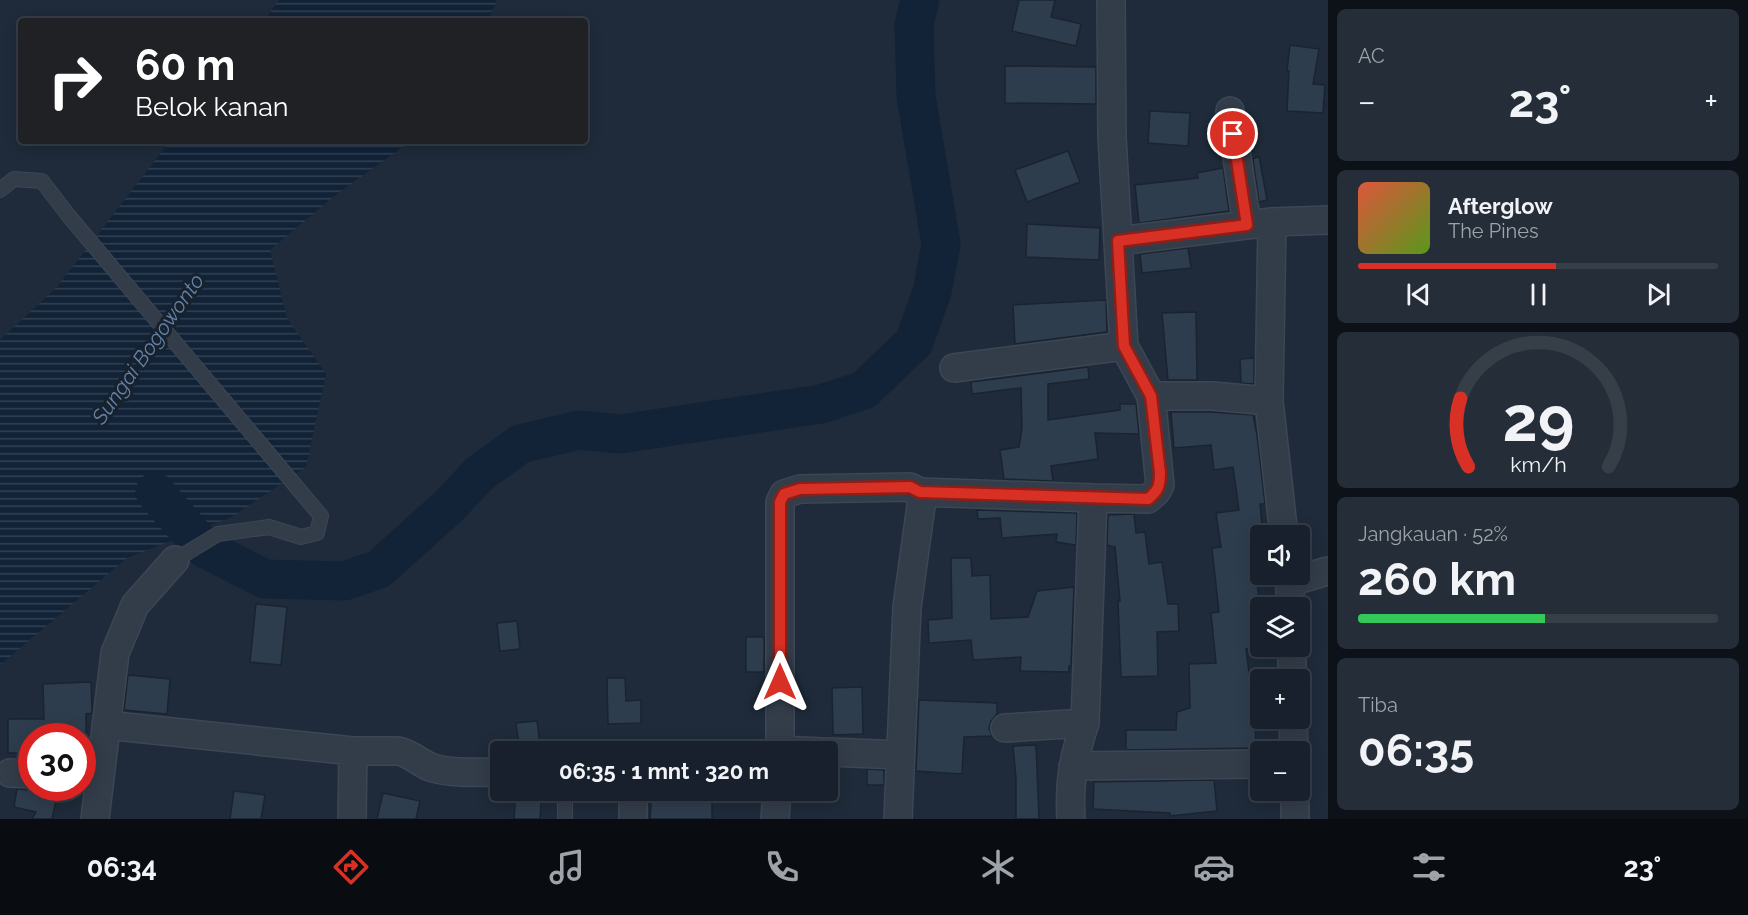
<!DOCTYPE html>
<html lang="id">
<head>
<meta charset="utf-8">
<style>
  :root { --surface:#17202c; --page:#242d38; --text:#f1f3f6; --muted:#9ea3a9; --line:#363e48; --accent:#d93025 }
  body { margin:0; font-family:Raleway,sans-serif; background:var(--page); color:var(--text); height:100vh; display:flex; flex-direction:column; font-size:22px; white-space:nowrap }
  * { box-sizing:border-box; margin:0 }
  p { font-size:20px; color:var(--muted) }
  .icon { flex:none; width:33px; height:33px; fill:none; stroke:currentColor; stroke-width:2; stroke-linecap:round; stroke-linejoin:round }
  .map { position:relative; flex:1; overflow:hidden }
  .details { display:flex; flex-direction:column; gap:9px; padding:9px; background:#0d1218; width:420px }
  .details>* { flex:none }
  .banner { position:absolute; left:18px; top:18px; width:570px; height:126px; border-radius:6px; box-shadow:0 3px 15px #0003,0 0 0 2px var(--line); background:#202124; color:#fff; overflow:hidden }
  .tools { position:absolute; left:1250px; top:525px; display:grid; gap:12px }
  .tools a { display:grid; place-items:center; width:60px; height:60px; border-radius:6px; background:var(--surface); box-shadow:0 3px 15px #0003,0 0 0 2px var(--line); font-size:30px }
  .speed { position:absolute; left:18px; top:723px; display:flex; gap:12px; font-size:30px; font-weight:700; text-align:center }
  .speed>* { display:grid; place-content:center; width:78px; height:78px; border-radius:50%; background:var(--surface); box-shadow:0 3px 15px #0003,0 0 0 2px var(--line); line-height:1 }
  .speed .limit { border:9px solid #d22; background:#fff; color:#111 }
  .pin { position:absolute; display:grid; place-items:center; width:51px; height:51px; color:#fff; margin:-26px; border:3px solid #fff; border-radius:50%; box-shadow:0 2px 6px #0007 }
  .me { position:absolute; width:66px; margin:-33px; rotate:0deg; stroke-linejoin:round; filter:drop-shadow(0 0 4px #0008) }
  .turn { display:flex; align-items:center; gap:21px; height:126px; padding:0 18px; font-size:27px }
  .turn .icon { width:78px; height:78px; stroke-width:2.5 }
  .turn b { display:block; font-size:42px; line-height:51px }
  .big { font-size:45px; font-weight:700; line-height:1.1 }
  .details .tile { flex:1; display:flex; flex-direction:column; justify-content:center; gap:9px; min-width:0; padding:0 21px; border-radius:9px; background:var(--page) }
  .details .dial { align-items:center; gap:0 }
  .dial svg { height:156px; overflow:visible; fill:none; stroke:var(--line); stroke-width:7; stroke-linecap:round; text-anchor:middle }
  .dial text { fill:var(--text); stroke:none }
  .song { display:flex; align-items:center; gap:18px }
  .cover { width:72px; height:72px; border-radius:9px; background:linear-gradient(135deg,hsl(10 70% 55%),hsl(90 70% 35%)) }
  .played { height:6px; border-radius:3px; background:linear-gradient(90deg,var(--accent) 55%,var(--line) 55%) }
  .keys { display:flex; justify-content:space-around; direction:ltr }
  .heat { display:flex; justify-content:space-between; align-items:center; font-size:33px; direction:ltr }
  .charge { height:9px; border-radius:4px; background:linear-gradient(90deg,#34c759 52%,var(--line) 0) }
  .trip { position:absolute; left:490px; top:741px; width:348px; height:60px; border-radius:6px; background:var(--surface); box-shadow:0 3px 15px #0003,0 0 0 2px var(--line); font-weight:700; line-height:60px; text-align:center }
  .menu { display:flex; height:96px; justify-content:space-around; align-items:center; background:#090d12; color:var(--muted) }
  .menu .icon { width:42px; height:42px }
  .menu .selected { color:var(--accent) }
  .menu b { font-size:27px; color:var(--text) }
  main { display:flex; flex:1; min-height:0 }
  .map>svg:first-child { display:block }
  .water { fill:url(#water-rules) }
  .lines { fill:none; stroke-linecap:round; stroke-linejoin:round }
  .river { stroke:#122338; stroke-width:39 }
  .building { fill:#2e3d4e; stroke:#1a2431; stroke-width:1.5 }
  .service-casing { stroke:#3c4654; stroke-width:16 }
  .minor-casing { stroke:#3c4654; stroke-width:30 }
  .service { stroke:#333d4a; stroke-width:14 }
  .minor { stroke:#333d4a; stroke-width:27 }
  .route-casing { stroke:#8d1f18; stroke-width:15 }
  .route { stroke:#d93025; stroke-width:10 }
  .labels { text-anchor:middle; stroke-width:6; stroke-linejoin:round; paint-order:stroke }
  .water-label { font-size:21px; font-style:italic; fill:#6383a9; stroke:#18222f }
</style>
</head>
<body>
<main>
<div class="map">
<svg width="1328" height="819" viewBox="0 0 1328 819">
  <defs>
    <pattern id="water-rules" width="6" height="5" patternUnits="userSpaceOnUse" patternTransform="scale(1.5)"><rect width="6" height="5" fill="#122338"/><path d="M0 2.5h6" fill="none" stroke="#324153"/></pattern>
  </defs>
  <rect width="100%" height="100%" fill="#1f2b3a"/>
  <!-- water -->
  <path class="water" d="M279 0H497L488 21H264Z
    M170 141H411L337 194 270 250 287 318 326 374 306 467 232 517 127 558 0 665V340L57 287Z"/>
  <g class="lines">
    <!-- river -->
    <path class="river" d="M155 492 204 548 265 579 344 581 379 569 449 506 479 474 520 444 579 430 620 434 821 404 864 390 914 342 932 292 941 244 916 96 914 25 920 0"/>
  </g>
  <!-- building -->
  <path class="building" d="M1019 0H1055L1051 17 1081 24 1076 46 1012 31Z
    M1290 45 1319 49 1313 84 1325 85 1323 113 1287 111 1289 71H1287Z
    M1005 66 1096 67V104L1005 103Z
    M1150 111 1190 113 1188 146 1148 143Z
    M1068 151 1080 182 1027 202 1015 170Z
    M1259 156 1267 200 1259 202 1253 159Z
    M1223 168 1229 211 1139 223 1135 185 1198 178 1197 173Z
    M1027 224 1100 228 1099 260 1026 257Z
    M1188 248 1191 268 1142 273 1140 254Z
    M1106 300 1107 332 1015 344 1013 305Z
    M1196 312 1197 380H1168L1162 313Z
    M1254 358V384L1241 383 1240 359Z
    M1088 367 1089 379 1048 384V420L1120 410V404H1136L1139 434 1095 433 1098 459 1051 466 1053 481 1004 479 1000 450 1019 447 1022 428 1021 388 972 394 971 382Z
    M1171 412H1211L1253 415 1257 435 1265 504H1260L1263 536 1252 539 1260 607V648L1246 649 1251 688 1260 687V712H1255L1256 748 1126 750V730H1176L1177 712 1190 708 1189 664 1216 663 1211 613 1219 612 1212 548 1221 547 1216 513 1239 510 1233 467 1214 470 1211 445 1174 448Z
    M977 510 1077 513 1076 545 1056 542 1057 534 1002 538 1000 518 978 519Z
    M1134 514 1136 533 1145 532 1149 564 1162 562 1168 604H1178L1179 631 1157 632 1158 676 1121 677 1118 601H1120L1115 547 1107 545 1108 515Z
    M951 558H971L972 576 990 575 991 619 1028 617 1037 591 1074 587 1071 666H1069V672L1020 671 1021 657 973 660 971 640 929 643 928 620 952 618Z
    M256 604 287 607 281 665 250 662Z
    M517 621 520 649 500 651 497 623Z
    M746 637H764V672H746Z
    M128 675 170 679 167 714 124 710Z
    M607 678H625L626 701 641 700V723L608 724Z
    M91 682 92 709V713L86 714V736H32V753H8V719H44L43 684Z
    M862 687 863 734 833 735 832 688Z
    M919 700 997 703V714L991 721 989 728 992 736 964 737 962 774 916 771Z
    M537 721 541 752H520L516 723Z
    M1036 745 1039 819H1016V778L1013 746Z
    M867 769 884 770V785H867Z
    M1214 780 1217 811 1170 816V813L1093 809 1094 782Z
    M40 788H59L52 819H32L36 812 14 807 17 789 31 790Z
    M516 790H542L540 819H514Z
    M652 790H712V819H650Z
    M234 791 265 795 261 819H230Z
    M383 793 420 801 416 819H377Z"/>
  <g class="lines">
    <defs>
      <path id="service" d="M0 190 14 179 42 181 68 215 321 516 317 533 301 537 269 527 218 534 175 560
        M565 819V790"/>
      <path id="minor" d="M1230 111 1247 225
        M1272 222 1269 401 1284 536
        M1118 241 1272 222 1328 220
        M954 368 1124 346
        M1151 396H1212L1269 401
        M920 492 1093 498
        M1289 574 1291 608
        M1290 582 1328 571
        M1292 646V680
        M1293 718 1294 752
        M106 725 353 751H398C411 753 420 764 433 768 454 774 479 772 501 772
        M1005 728 1085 723
        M780 750 824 752
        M780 752V502L784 494 800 489 910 487 920 492 921 506 907 607 898 819
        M828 752 900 755
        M1073 766 1260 764
        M10 773 32 774
        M633 790V819
        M1295 790V819
        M95 819 115 653 135 605 175 560
        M352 819 353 751
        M775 819 777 790
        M1071 819C1069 782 1073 759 1085 723L1093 498 1148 499 1156 492 1160 485 1151 396 1124 346 1112 137 1111 0"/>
    </defs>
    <!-- service casing -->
    <use href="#service" class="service-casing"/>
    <!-- minor casing -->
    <use href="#minor" class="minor-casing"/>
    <!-- service -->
    <use href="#service" class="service"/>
    <!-- minor -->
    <use href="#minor" class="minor"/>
  </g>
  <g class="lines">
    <defs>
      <path id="route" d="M780 682V502L784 494 800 489 910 487 920 492 1148 499C1158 491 1160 486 1160 473L1151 396 1124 346 1118 241 1247 225 1233 134"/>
    </defs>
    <!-- route casing -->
    <use href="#route" class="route-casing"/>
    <!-- route -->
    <use href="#route" class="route"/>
  </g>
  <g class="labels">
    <!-- water labels -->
    <g class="water-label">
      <text transform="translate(148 349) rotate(-55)" y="7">Sungai Bogowonto</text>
    </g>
  </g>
</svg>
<div class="tools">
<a><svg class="icon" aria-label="sound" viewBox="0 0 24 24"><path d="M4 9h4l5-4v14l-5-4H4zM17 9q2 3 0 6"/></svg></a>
<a><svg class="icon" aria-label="layers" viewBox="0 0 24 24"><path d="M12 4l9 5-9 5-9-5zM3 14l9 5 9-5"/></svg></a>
<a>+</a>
<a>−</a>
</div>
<div class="speed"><div class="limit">30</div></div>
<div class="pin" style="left:1233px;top:134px;background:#d93025"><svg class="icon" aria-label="arrive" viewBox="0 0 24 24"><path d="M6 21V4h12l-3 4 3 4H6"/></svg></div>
<svg class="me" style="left:780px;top:682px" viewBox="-20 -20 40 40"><path d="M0-17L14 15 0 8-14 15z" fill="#d93025" stroke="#fff" stroke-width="4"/></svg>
<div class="trip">06:35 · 1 mnt · 320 m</div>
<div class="banner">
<div class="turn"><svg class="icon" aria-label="right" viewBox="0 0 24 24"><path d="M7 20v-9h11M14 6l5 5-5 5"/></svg><div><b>60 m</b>Belok kanan</div></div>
</div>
</div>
<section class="details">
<div class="tile"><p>AC</p>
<div class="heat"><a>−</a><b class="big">23°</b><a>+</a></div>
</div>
<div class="tile">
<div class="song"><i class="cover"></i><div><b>Afterglow</b><p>The Pines</p></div></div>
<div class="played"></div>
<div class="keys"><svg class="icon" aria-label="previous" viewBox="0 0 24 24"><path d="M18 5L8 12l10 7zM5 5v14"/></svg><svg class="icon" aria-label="pause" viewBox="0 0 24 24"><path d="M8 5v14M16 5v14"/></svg><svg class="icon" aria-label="next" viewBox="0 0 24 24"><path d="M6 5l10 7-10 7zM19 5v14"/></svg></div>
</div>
<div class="tile dial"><svg viewBox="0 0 100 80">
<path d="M14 69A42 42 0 1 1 86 69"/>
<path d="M14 69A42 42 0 0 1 10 34" stroke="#d93025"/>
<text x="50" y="56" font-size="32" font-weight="700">29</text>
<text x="50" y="72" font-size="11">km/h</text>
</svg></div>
<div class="tile"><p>Jangkauan · 52%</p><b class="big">260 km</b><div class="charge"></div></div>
<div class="tile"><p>Tiba</p><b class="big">06:35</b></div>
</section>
</main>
<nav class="menu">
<b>06:34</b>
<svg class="icon selected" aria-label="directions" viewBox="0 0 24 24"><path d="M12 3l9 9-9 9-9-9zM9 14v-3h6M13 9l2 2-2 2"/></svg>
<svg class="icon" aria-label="music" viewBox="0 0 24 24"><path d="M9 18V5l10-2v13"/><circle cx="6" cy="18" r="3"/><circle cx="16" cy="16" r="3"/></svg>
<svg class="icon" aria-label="phone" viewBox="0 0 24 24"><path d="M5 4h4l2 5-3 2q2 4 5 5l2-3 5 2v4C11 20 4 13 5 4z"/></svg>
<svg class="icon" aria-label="climate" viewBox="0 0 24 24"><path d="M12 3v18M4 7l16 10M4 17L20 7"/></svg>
<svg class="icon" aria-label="car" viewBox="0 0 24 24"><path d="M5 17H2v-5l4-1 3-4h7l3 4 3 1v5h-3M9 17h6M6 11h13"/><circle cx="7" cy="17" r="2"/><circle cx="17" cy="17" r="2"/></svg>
<svg class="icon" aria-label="filters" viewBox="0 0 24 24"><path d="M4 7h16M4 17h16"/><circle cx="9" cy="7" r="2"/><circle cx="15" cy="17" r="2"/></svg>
<b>23°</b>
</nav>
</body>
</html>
